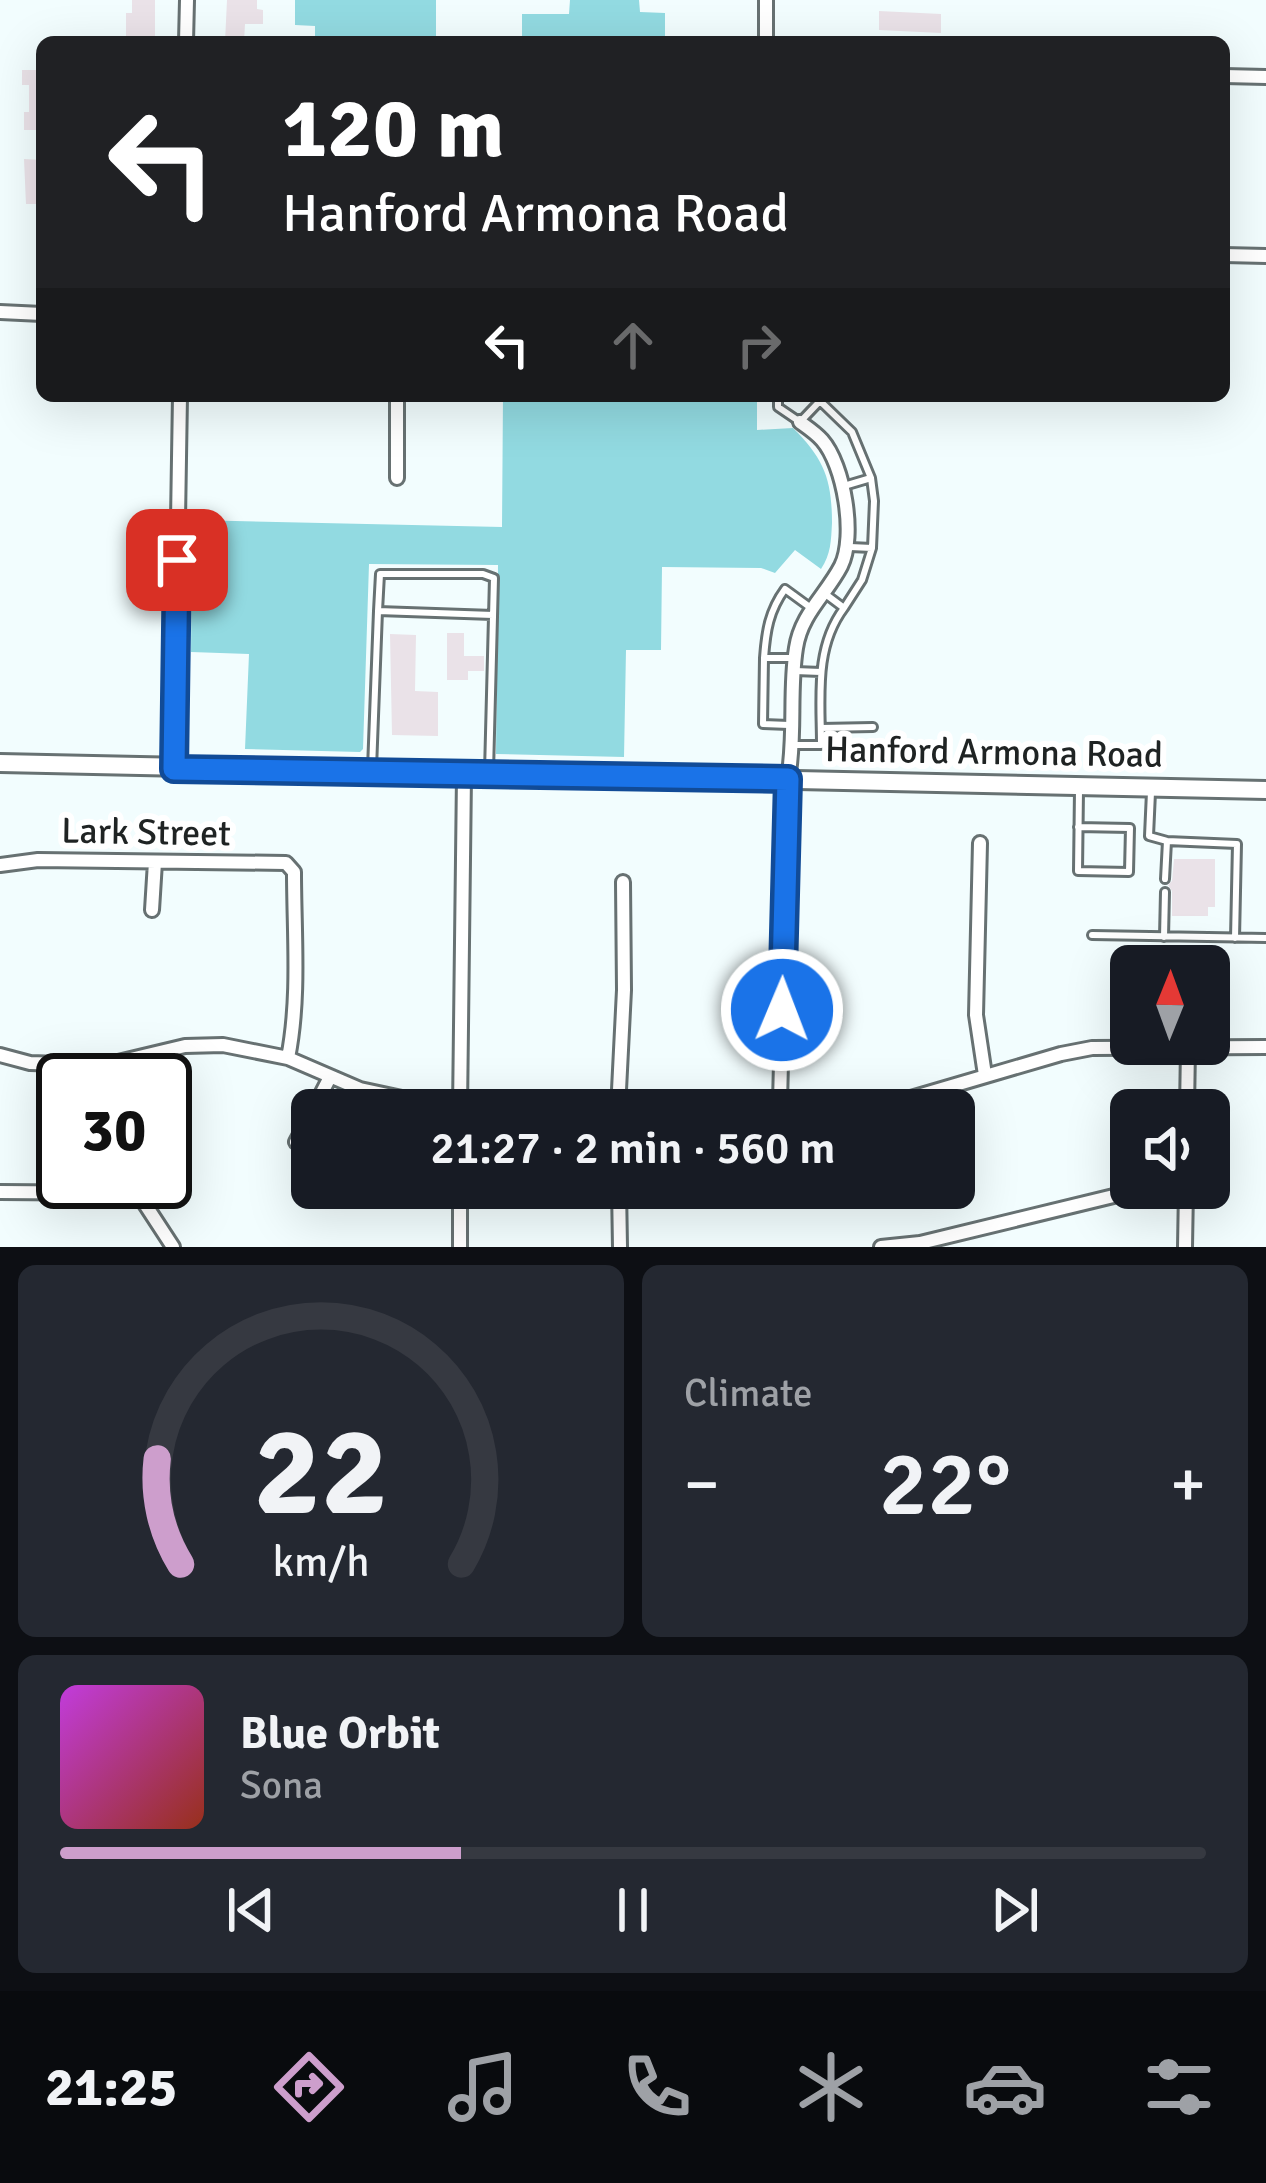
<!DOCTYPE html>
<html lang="en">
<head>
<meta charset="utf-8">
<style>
  :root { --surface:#171b24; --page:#242831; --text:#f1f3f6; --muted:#9ea1a6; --line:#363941; --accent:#cd9ecc }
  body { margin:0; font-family:Signika,sans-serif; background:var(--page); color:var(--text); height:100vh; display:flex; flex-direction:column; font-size:45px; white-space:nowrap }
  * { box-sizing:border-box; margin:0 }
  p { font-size:39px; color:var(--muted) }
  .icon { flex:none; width:66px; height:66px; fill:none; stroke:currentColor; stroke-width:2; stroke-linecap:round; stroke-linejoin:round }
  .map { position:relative; height:1247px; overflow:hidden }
  .details { display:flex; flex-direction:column; gap:18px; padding:18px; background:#0d0f14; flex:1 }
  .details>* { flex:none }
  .banner { position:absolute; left:36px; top:36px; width:1194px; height:366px; border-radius:18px; box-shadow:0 12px 48px #0002; background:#202124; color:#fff; overflow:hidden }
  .needle { width:78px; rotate:1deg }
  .buttons { position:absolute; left:1110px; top:945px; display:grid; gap:24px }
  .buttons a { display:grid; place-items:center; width:120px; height:120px; border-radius:18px; background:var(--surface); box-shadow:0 12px 48px #0002; font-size:60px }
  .speed { position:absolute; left:36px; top:1053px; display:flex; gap:24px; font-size:60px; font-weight:700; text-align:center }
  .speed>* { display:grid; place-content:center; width:156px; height:156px; border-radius:50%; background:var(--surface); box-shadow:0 12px 48px #0002; line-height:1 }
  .speed .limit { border:6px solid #111; border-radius:18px; background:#fff; color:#111 }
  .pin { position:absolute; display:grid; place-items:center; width:102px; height:102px; color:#fff; margin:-51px; border-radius:24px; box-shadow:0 6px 18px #0006 }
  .me { position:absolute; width:132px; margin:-66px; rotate:1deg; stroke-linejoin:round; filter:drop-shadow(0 0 9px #0008) }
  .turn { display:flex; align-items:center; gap:42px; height:252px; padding:0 48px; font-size:54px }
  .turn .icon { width:156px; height:156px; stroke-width:2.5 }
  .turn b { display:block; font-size:84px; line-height:102px }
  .lanes { display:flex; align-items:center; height:114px; padding:0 48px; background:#0003; justify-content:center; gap:60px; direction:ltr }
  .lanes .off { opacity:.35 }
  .big { font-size:90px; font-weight:600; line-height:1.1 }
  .details .tile { flex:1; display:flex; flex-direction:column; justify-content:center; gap:18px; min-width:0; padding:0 42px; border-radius:18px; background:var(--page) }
  .details .dial { align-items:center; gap:0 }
  .dial svg { height:312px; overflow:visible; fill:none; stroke:var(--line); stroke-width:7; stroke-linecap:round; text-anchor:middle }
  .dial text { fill:var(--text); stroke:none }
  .song { display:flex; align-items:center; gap:36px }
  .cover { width:144px; height:144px; border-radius:18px; background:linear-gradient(135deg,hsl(290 70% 55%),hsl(10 70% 35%)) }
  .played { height:12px; border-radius:6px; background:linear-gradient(90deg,var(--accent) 35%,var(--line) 35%) }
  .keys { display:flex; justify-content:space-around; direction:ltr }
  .heat { display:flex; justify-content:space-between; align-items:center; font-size:66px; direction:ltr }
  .details .tiles { flex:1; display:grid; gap:18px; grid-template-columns:1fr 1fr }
  .tile:last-child { grid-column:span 2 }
  .trip { position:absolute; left:291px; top:1089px; width:684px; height:120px; border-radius:18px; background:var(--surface); box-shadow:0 12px 48px #0002; font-weight:600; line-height:120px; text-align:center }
  .tab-bar { display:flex; height:192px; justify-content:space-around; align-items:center; background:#090b0e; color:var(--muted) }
  .tab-bar .icon { width:84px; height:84px }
  .tab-bar .selected { color:var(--accent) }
  .tab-bar b { font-size:54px; color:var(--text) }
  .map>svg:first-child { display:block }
  .green { fill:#92dae1 }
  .building { fill:#eae2e8 }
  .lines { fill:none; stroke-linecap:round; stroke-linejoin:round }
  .service-casing { stroke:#677172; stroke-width:12 }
  .minor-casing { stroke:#677172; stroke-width:18 }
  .secondary-casing { stroke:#677172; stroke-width:22 }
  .service { stroke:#fff; stroke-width:6 }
  .minor { stroke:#fff; stroke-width:12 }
  .secondary { stroke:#fff; stroke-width:16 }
  .route-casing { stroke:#114b97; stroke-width:30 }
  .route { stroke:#1a73e8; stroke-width:21 }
  .labels { text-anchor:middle; stroke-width:12; stroke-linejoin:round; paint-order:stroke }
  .street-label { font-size:36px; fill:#1f2323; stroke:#fff }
</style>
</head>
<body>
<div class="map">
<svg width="1266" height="1247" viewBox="0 0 1266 1247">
  <rect width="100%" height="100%" fill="#f2fdfe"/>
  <!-- green -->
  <path class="green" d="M295 0H436V42H315V26L295 25Z
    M570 0H639L640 12 665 13V42H522V14H569Z
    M503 396H757V430L793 428C824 459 832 479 832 523 831 541 831 554 821 569L795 550 775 573 761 568 662 567 661 650H626L624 757 496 754 498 565 369 564 363 749 360 752 245 749 249 654 191 652 192 520 502 527Z"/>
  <!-- building -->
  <path class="building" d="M132 0H155V40H126V13H132Z
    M227 0H257V9L263 10V24H245L244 42H225Z
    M879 11 941 14V33L879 30Z
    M22 70H42V130H24V112H29V85H22Z
    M24 159 42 160V204H26Z
    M447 633H464V656H484V671H468V680H447Z
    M390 634 416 635 415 691 438 692V736L392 735Z
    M1174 859H1215V907H1208V916H1172V891L1168 885 1172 881Z"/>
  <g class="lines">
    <defs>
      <path id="service" d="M778 396V407L800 422 820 401 852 432 871 478 844 486
        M850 547 872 548 874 501 871 478
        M824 593 844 608 862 580 872 548
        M378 611 380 574H483L494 578 489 772
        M764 658 763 724 789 725
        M793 658H764C766 631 769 611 785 589L811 608
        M795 671 821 672
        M821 728 873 727
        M793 745H821C821 698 814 648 844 608
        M372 769 378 611 493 615
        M1151 792 1149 836 1167 841 1237 844 1235 938
        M1078 827 1130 828 1129 872 1078 871 1079 790
        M1165 879 1167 841
        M1092 935 1266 938
        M1164 937 1165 892"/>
      <path id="minor" d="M186 42 187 0
        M766 42V0
        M1224 76 1266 77
        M1224 255 1266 256
        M0 312 42 314
        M397 396V478
        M174 769 180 396
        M980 843 976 1015 985 1075
        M0 865 38 860 286 863 294 872C294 933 300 997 288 1058
        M152 910 155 862
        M0 1055 30 1063 94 1065 118 1062 185 1046 223 1045 288 1058 360 1089 402 1098 841 1104 911 1098 1061 1054 1092 1048 1266 1047
        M780 1103 788 779C796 735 789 691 796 648 801 614 826 595 841 566 856 536 844 465 822 440 816 433 807 427 800 422
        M313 1110 330 1077
        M460 1110 464 775
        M618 1110 624 990 623 882
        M1187 1110 1188 1047
        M296 1142 312 1112
        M619 1188 620 1247
        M0 1192 128 1193 143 1201 173 1247
        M460 1247V1188
        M881 1247 920 1243 1126 1193 1185 1194
        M1185 1247 1186 1189"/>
      <path id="secondary" d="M0 763 1266 790"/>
    </defs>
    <!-- service casing -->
    <use href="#service" class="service-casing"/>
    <!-- minor casing -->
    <use href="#minor" class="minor-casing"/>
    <!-- secondary casing -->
    <use href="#secondary" class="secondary-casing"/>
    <!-- service -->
    <use href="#service" class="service"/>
    <!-- minor -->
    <use href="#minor" class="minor"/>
    <!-- secondary -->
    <use href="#secondary" class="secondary"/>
  </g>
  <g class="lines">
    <defs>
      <path id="route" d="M177 560 174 769 788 779 782 1010"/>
    </defs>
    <!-- route casing -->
    <use href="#route" class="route-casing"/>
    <!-- route -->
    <use href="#route" class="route"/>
  </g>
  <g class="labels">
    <!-- street labels -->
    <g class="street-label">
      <text transform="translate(994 751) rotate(1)" y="13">Hanford Armona Road</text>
      <text transform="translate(146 831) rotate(1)" y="13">Lark Street</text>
    </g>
  </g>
</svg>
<div class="buttons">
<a><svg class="needle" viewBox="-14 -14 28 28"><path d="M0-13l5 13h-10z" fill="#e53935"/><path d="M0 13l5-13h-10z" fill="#9ea1a6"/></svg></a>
<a><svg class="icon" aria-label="sound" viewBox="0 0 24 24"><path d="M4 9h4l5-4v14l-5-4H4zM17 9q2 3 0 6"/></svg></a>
</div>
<div class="speed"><div class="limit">30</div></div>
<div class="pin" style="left:177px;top:560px;background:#d93025"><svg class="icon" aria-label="arrive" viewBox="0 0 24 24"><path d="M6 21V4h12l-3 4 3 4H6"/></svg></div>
<svg class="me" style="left:782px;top:1010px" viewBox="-20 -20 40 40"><circle r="17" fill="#1a73e8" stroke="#fff" stroke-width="3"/><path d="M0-11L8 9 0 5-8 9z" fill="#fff"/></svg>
<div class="trip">21:27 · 2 min · 560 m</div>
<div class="banner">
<div class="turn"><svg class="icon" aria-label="left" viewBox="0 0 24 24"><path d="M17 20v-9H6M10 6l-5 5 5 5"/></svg><div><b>120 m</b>Hanford Armona Road</div></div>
<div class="lanes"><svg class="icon" aria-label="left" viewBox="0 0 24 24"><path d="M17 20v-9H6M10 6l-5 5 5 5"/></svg><svg class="icon off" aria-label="ahead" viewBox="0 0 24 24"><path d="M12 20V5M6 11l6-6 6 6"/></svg><svg class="icon off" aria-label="right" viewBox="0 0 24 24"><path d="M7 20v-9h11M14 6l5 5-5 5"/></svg></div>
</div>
</div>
<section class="details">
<div class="tiles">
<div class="tile dial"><svg viewBox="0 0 100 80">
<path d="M14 69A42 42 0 1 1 86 69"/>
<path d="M14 69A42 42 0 0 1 8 42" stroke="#cd9ecc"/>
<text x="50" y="56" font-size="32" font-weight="700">22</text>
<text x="50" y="72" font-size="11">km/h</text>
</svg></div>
<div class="tile"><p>Climate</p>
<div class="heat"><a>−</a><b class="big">22°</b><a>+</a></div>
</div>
<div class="tile">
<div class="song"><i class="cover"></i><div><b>Blue Orbit</b><p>Sona</p></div></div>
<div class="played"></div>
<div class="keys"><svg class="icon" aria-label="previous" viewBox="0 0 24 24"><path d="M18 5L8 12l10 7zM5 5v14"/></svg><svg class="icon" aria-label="pause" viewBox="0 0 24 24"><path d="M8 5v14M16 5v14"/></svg><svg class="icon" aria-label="next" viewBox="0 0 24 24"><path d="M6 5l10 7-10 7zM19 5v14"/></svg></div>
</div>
</div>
</section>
<nav class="tab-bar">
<b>21:25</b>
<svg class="icon selected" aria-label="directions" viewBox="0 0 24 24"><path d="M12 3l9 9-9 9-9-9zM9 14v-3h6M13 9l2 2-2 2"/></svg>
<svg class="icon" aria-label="music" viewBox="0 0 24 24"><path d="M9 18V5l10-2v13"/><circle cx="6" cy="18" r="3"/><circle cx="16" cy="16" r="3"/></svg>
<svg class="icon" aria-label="phone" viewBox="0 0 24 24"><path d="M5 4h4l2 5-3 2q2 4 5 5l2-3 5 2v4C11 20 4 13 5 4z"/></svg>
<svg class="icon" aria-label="climate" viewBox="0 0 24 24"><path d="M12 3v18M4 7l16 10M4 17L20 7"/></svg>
<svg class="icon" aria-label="car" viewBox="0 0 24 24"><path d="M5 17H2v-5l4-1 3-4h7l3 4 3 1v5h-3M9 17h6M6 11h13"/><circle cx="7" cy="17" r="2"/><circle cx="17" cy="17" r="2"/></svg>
<svg class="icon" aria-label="filters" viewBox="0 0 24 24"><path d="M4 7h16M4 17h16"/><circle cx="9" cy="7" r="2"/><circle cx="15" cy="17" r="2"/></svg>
</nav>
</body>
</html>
